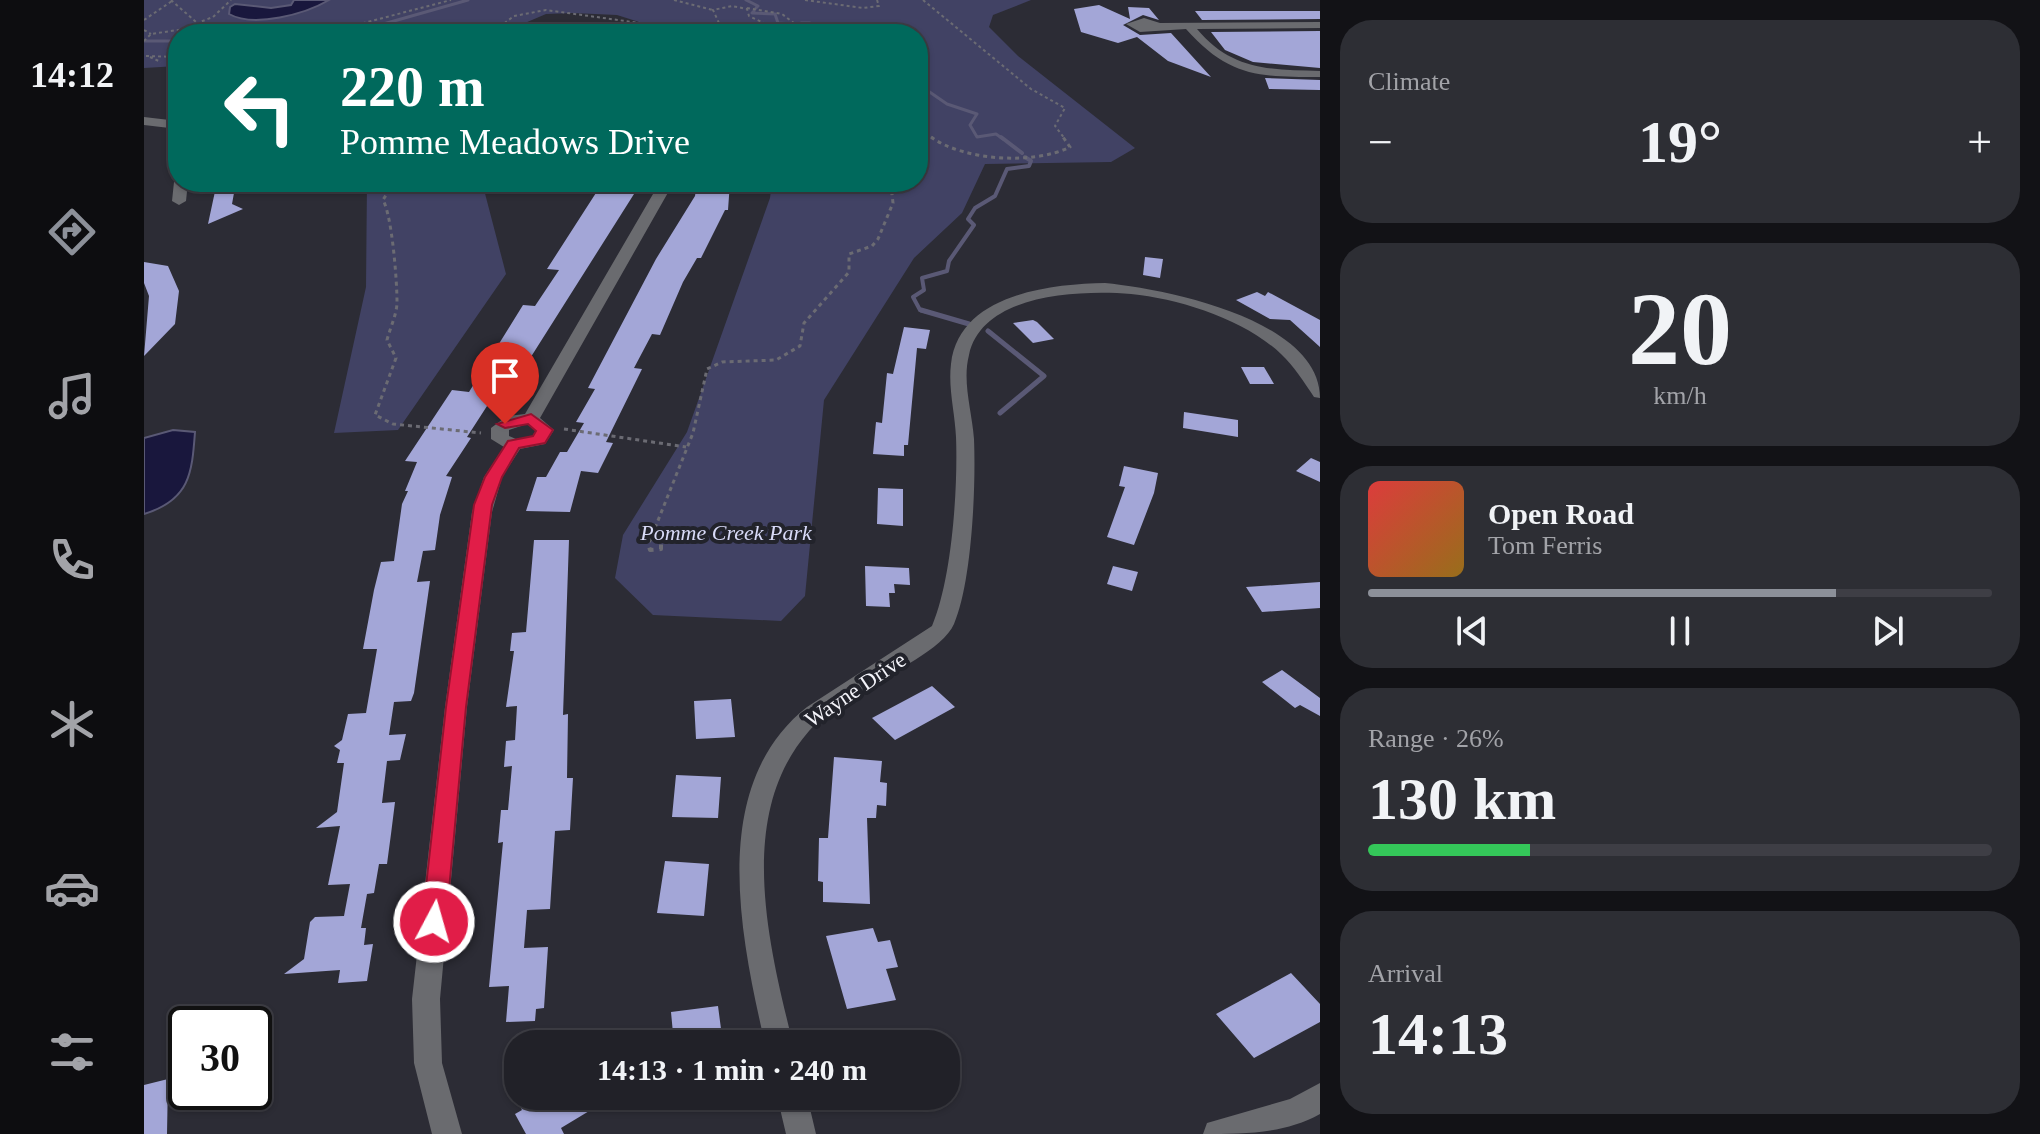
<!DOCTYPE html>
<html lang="en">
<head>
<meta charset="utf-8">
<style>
  :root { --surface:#212128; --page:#2d2e34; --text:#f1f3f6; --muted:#a2a3a8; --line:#3e3e45; --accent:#8c9099 }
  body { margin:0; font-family:"Times New Roman",serif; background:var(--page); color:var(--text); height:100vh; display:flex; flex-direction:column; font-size:30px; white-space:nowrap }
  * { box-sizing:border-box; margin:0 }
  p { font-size:26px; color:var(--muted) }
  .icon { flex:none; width:44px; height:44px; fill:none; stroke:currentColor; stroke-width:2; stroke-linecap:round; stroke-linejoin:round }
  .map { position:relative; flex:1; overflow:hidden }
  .drawer { display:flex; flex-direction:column; gap:20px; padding:20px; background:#121216; width:720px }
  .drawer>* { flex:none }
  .guide { position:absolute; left:24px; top:24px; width:760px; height:168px; border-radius:32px; box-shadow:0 2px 6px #0004,0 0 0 2px var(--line); background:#00695c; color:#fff; overflow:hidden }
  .speed { position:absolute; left:24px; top:1006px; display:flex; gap:16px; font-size:40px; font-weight:700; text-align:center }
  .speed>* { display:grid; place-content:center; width:104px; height:104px; border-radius:50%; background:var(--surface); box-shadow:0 2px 6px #0004,0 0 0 2px var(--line); line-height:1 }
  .speed .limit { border:4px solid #111; border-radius:12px; background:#fff; color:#111 }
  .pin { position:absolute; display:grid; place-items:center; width:68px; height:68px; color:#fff; margin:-82px -34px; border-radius:50% 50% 50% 0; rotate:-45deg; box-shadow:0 0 8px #0007 }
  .pin .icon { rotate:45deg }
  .me { position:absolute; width:88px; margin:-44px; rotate:6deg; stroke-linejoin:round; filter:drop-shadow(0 0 6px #0008) }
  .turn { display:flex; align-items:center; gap:28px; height:168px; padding:0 40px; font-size:36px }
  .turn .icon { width:104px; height:104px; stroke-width:2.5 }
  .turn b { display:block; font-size:56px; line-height:68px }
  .big { font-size:60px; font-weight:700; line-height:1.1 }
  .drawer .widget { flex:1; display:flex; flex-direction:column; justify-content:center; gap:12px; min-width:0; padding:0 28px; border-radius:32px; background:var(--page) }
  .drawer .dial { align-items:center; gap:0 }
  .dial b { font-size:104px; line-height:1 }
  .song { display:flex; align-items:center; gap:24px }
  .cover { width:96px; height:96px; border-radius:12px; background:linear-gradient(135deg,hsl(0 70% 55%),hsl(40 70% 35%)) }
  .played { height:8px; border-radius:4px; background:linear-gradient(90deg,var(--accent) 75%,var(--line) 75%) }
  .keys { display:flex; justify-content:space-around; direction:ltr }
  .heat { display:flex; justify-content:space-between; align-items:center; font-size:44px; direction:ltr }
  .charge { height:12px; border-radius:6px; background:linear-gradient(90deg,#34c759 26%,var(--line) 0) }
  .trip { position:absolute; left:360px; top:1030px; width:456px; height:80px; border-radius:32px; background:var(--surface); box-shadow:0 2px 6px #0004,0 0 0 2px var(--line); font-weight:700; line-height:80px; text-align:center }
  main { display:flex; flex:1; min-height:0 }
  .tab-bar { display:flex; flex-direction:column; width:144px; justify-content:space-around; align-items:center; background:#0d0d10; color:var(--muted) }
  .tab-bar .icon { width:56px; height:56px }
  .tab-bar .on { color:var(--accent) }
  .tab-bar b { font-size:36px; color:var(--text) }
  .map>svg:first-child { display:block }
  .green { fill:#414264 }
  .water { fill:#19173d; stroke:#5a5975; stroke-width:2 }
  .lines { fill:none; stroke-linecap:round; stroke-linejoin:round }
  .stream-far2 { stroke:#5a5975; stroke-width:3 }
  .stream-far1 { stroke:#5a5975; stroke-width:4 }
  .stream { stroke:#5a5975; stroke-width:5 }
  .building { fill:#a3a6d7 }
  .path-far2 { stroke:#6b6b73; stroke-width:2; stroke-dasharray:3 3; stroke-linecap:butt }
  .path-far1 { stroke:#6b6b73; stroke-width:3; stroke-dasharray:4 4; stroke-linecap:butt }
  .path { stroke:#6b6b73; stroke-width:4; stroke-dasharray:6 6; stroke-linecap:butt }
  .street { fill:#6a6b6f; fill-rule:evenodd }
  .route { fill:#e11d48; stroke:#92132f; stroke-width:2 }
  .labels { text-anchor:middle; stroke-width:8; stroke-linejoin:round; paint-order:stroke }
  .park-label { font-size:22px; font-style:italic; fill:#d8daf7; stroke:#22232b }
  .street-label { font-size:22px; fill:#f3f3f9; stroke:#22232b }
</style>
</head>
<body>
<main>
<nav class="tab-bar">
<b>14:12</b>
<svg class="icon on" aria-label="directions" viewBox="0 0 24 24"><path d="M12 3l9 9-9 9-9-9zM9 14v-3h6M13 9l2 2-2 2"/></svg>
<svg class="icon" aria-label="music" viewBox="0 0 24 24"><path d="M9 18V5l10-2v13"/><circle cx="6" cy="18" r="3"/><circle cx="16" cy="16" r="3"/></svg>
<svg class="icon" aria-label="phone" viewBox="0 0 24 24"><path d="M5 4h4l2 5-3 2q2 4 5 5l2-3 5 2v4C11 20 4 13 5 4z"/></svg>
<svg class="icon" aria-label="climate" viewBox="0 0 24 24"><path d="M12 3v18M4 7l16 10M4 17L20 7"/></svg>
<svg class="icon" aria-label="car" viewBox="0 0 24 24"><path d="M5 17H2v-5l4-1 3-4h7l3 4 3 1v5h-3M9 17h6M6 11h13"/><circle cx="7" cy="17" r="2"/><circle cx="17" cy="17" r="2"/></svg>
<svg class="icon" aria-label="filters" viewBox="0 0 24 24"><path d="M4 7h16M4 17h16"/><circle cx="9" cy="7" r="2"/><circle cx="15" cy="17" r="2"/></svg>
</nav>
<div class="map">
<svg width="1176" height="1134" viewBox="0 0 1176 1134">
  <rect width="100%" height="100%" fill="#2c2c35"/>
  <!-- green -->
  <path class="green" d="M0 0H887L849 15 845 27 874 56 991 148 967 162 841 164 818 213 770 258 680 400 661 596 637 621 509 615 471 578 479 535 543 432 626 198 628 182H774V34H533L473 15 429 13 402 14 355 34H34V66L0 68Z
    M223 182H338L362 274 254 430 190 433 222 287Z"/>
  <!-- water -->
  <path class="water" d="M150 0H185C162 14 110 28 85 14L86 7 91 4 127 8 147 5Z
    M29 430 51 432C48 473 46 500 0 514V438Z"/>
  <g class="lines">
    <!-- stream-far2 -->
    <path class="stream-far2" d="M602 0 614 6 612 8
      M610 11 608 13 631 14 634 23 649 24
      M657 23H666L688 34
      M204 34 324 0
      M0 41H34
      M774 84 803 104 833 114 826 125 833 137 852 134 859 139"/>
    <!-- stream-far1 -->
    <path class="stream-far1" d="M857 137 878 153
      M784 312 776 310 769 297 780 290 778 278 803 271 805 261 830 225 824 219 831 208 851 196 863 169 885 166 887 161 881 157"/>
    <!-- stream -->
    <path class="stream" d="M777 310 825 324
      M844 331 900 376 856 413"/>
  </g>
  <!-- building -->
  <path class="building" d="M955 5 986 19 984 7 1005 8 1015 20 999 15 979 25 996 35 1027 33 1067 77 1024 61 993 37 974 43 937 32 930 9Z
    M1051 11H1176V19L1058 20Z
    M1176 31V68L1109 62 1081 50 1067 32Z
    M1121 78 1176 80V90L1125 89Z
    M73 182H92L88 204 99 209 64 224Z
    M459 182H492L490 194 366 390 354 389 323 437 327 438 302 476 308 477 296 515 291 550 279 551 273 582 286 581 270 693 267 701 250 702 245 735 262 734 256 760 243 761 238 803 251 802 247 834 243 864H235L230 893 223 894 217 928H222L220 945 229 944 223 981 194 983 196 970 140 974 160 959 166 922 171 917 200 916 206 884 184 885 196 826 172 828 193 812 200 763H193L196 750 190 746 198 740 204 714 222 713 233 649H219L230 590 237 562 250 561 258 504 264 491H261L273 462 261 461 308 390 325 392 379 305 391 306 415 270 403 269Z
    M553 182H586L584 210H581L557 258H553L539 282 516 335 508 334 490 368 498 369 462 442 469 443 454 473 437 471 426 512 382 511 393 477H402L416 452H423L440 423 432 422 451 389 444 388 512 259 551 196Z
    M1001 257 1019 259 1016 278 999 275Z
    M0 262 24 266 35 291 31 324 0 356 5 296 0 283Z
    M1113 292 1121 296 1124 292 1176 320V347L1146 320 1126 319 1092 300Z
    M889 320 893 322 910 339 889 343 869 323Z
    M760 327 786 330 782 349 773 348 764 445H760V456L729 454 732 422 738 423 743 373 749 374Z
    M1097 367H1120L1130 384H1106Z
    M1040 412 1094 420V437L1039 428Z
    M1167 458 1176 462V482L1152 471Z
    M980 466 1014 473 1010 493 990 545 963 537 981 487 975 486Z
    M734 488 759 489V526L733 524Z
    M390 540H425L419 715 424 714 423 778H429L426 830 411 831 406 909 383 910 380 948 404 947 400 1008 392 1009 391 1021 362 1022 365 986 345 987 359 842 354 843 357 810H364L368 766 360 767 362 741 371 740 373 706 362 707 370 651H366L368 633 382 632Z
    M721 566 765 568 766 585 750 584 751 593H745L746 607 722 606Z
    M969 566 994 572 988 591 963 584Z
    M1176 582V608L1118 612 1102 587Z
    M1138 670 1176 698V716L1156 705 1151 708 1118 682Z
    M788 686 811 707 751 740 728 718Z
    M587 699 591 737 552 739 550 701Z
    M690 757 738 761 736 782 743 783 742 806 733 805 732 818H723L726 904 679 902V882L674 881 675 838H684Z
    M532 775 577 777 574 818 528 817Z
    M521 861 565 864 560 916 513 913Z
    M729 928 734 942 746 940 754 967 742 969 752 1000 703 1009 682 936Z
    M1147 973 1176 1004V1022L1110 1058 1072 1014Z
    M574 1006 579 1044H530L527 1012Z
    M24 1079 23 1134H0V1085Z
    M370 1096H470L417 1128 420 1134H382L371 1114 378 1110Z"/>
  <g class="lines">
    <!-- path-far2 -->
    <path class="path-far2" d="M27 0 52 22
      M530 0 569 10
      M661 0 719 8 735 6 733 0
      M779 0 887 89 921 108 911 126 921 139
      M603 8 638 14 663 33
      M0 20 28 1
      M0 30 7 34
      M62 34 54 27 56 22 69 17 87 0
      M178 34 307 0
      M346 34 370 16 402 10 510 25H542L562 34
      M580 34 569 10 588 6 603 9 605 16 626 26 665 34
      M0 41 7 34 54 27
      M2 56 34 57
      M6 57 17 62
      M774 125 790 139"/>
    <!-- path-far1 -->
    <path class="path-far1" d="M787 137C820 161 890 165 926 147L919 137
      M250 182 239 200C248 216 253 280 253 302 253 314 246 328 243 340L252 358 231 415 249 424 337 433
      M420 429 542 447
      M511 528 549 433 563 369 578 362 632 360 656 346 660 323 705 272V254L728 246 734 239 749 203 748 194 737 182"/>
    <!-- path -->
    <path class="path" d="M508 539 517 542V549L506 550 504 543 512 526"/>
    <!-- street -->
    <path class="street" d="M1000 18 1016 23 1176 22V28L1053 29C1087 70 1126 70 1176 71V77C1114 77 1085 77 1042 29L996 32 982 24Z
      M0 117 34 121V129L0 125Z
      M34 179V182H44L42 201 35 205 28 201 30 182Z
      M516 182H530L396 418 410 430 401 444 376 449 358 477 348 512 323 707 296 999 298 1063 318 1134H288L270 1063 268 999 301 707 328 512 340 477 360 447 347 439V428L363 416 381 414ZM383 424 392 431 389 436 372 439 365 436V430Z
      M961 283C1021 289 1176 319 1176 398L1170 397C1160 382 1150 366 1137 354 1100 319 1036 299 987 294 937 290 838 293 825 355 818 382 828 411 830 439 832 486 828 582 810 624 799 649 747 673 723 688 704 700 680 713 665 731 591 815 625 946 649 1044H621C597 938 563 786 663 707L788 626C808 579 814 488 812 437 811 413 804 388 807 364 815 294 906 284 961 283Z
      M1176 1083V1114C1140 1134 1100 1134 1059 1134L1063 1123 1146 1099Z
      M633 1096H663L672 1134H642Z"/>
  </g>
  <!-- route -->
  <path class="route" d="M387 414 409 430 401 443 375 448 358 477 348 505 322 707 302 922 298 930 290 933 282 930 278 922 302 707 330 505 341 477 364 441 389 436 392 431 384 424 361 428 353 424Z"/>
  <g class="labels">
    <!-- park labels -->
    <g class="park-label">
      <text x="582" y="540">Pomme Creek Park</text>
    </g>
    <!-- street labels -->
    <g class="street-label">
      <text transform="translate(711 689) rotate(-34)" y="8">Wayne Drive</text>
    </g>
  </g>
</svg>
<div class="speed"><div class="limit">30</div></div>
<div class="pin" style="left:361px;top:424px;background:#d93025"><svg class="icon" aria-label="arrive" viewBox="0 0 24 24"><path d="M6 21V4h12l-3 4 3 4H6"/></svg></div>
<svg class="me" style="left:290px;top:922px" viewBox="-20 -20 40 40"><circle r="17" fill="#e11d48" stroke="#fff" stroke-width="3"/><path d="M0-11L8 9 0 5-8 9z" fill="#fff"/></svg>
<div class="trip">14:13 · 1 min · 240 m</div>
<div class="guide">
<div class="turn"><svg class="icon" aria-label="left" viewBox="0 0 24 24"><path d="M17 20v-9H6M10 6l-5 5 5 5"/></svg><div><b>220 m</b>Pomme Meadows Drive</div></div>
</div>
</div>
<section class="drawer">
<div class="widget"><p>Climate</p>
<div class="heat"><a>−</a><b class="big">19°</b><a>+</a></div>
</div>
<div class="widget dial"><b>20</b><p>km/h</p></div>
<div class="widget">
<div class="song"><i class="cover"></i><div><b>Open Road</b><p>Tom Ferris</p></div></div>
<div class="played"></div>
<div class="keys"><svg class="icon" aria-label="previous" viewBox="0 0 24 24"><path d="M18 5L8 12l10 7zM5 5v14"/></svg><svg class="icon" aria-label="pause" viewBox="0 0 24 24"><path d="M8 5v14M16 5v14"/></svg><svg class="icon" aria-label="next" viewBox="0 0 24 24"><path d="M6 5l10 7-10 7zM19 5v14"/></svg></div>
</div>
<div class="widget"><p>Range · 26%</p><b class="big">130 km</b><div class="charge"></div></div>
<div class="widget"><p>Arrival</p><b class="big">14:13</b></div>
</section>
</main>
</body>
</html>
